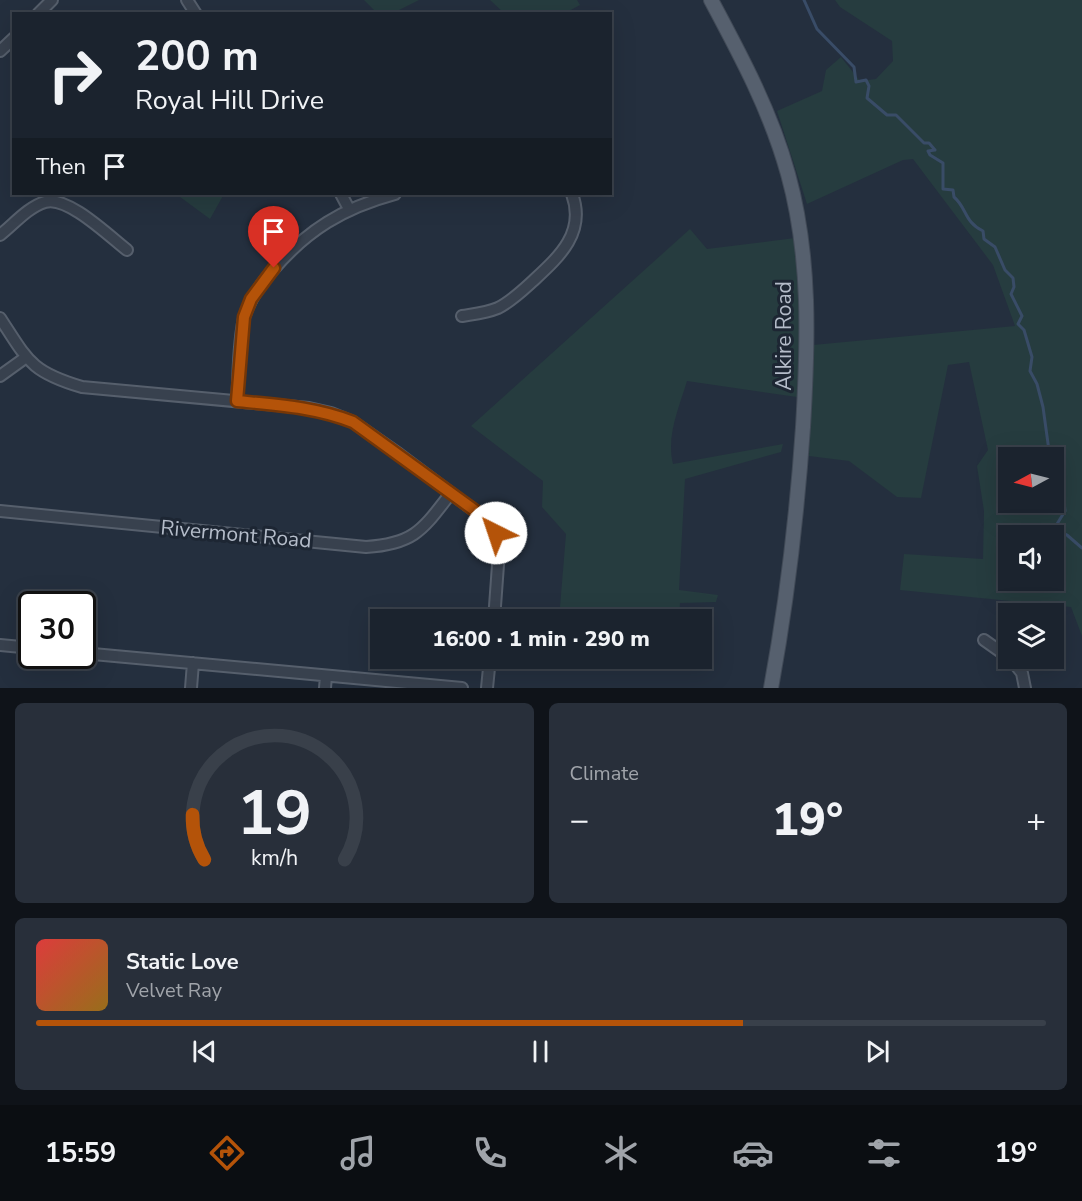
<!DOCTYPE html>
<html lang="en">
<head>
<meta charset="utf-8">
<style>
  :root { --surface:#1b232e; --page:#282f3a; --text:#f1f3f6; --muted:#a0a4aa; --line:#39404a; --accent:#b45309 }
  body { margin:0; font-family:"Nunito Sans",sans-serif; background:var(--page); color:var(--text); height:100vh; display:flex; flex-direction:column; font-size:22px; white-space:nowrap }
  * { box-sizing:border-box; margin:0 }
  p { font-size:20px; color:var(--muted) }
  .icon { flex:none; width:33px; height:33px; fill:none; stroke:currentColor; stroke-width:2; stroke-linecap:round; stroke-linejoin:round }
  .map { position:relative; height:688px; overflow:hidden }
  .side { display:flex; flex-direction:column; gap:15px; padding:15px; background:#0f1319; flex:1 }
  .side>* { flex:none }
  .guide { position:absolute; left:12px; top:12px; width:600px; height:183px; border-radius:0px; box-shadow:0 6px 24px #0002,0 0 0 2px var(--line); background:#1b232e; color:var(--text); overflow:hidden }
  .needle { width:39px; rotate:263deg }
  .tools { position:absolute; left:998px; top:447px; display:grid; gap:12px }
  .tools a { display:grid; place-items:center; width:66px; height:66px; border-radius:0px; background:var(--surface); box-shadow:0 6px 24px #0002,0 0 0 2px var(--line); font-size:30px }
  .speed { position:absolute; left:18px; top:591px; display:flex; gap:12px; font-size:30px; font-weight:700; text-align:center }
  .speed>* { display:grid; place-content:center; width:78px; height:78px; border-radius:50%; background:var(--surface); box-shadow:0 6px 24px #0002,0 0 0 2px var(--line); line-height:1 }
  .speed .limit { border:3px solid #111; border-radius:9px; background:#fff; color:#111 }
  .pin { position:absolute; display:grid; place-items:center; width:51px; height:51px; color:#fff; margin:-62px -26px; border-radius:50% 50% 50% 0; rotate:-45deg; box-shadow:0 0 6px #0007 }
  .pin .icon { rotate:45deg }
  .me { position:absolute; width:66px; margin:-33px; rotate:319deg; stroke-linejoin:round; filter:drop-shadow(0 0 4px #0008) }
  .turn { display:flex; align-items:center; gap:21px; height:126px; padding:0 24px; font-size:27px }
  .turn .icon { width:78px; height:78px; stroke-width:2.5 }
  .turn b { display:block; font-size:42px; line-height:51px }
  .then { display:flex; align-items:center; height:57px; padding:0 24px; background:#0003; gap:12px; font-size:22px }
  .big { font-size:45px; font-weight:800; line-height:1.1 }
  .side .widget { flex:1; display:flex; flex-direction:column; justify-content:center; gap:9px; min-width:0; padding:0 21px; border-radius:9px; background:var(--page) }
  .side .dial { align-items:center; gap:0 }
  .dial svg { height:156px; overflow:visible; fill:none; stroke:var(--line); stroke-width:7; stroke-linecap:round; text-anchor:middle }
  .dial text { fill:var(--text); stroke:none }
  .song { display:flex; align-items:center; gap:18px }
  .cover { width:72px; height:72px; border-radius:9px; background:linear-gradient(135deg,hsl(0 70% 55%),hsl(40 70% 35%)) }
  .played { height:6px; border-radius:3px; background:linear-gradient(90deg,var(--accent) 70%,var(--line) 70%) }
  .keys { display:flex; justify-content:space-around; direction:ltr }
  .heat { display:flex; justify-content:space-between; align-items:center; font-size:33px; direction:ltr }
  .side .tiles { flex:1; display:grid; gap:15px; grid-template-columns:1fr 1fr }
  .widget:last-child { grid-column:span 2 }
  .trip { position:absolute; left:370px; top:609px; width:342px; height:60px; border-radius:0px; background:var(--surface); box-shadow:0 6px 24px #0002,0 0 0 2px var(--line); font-weight:800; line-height:60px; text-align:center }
  .dock { display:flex; height:96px; justify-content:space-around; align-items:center; background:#0b0e12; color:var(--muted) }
  .dock .icon { width:42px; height:42px }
  .dock .on { color:var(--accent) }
  .dock b { font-size:27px; color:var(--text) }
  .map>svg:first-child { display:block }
  .green { fill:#263c3f; fill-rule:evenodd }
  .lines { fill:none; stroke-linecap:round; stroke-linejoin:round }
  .stream { stroke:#394c67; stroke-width:3 }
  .minor-casing { stroke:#565f6c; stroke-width:14 }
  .major-casing { stroke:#414a57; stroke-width:16 }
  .minor { stroke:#38414e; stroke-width:10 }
  .major { stroke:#56606e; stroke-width:14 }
  .route-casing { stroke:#753606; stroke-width:15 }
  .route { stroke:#b45309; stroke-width:10 }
  .labels { text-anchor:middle; stroke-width:6; stroke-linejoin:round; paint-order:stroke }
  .street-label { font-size:21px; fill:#b4bcc9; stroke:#1d2633 }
</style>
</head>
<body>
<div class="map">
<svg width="1082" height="688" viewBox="0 0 1082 688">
  <rect width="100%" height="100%" fill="#242f3e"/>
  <!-- green -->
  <path class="green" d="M364 0H419L393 13 378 14Z
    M490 0H577L580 5 565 13H504Z
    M835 0H1082V636L1071 607 900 590 904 554 983 559 984 511 977 466 988 450 969 362 948 365 921 498 897 497 849 461 809 456 813 345 1015 326 993 265 913 159 903 160 807 204 777 111 822 91 826 70 841 57 860 81 876 79 893 61 892 41 840 7ZM1008 458H1053V502H1008ZM1008 536H1053V580H1008Z
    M176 194H224L210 219Z
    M690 229 707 249 795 238 801 312 797 397 687 381C679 408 666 436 673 464L783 444 781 452 685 479 679 590 718 595 716 602 680 603 679 619H559L566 534 542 507 543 481 471 426Z"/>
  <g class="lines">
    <!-- stream -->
    <path class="stream" d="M804 0 817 29 854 67 856 82 866 80 869 86 867 98 887 115H896L924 143H929L935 150 928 151 930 155 943 163V189L953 190 954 197C967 208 964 222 983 231L984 239 995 247 1005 270 1013 278 1014 287 1011 294 1022 316 1018 324 1024 330 1032 357 1030 371 1037 384 1043 407 1050 458
      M1053 468 1062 479 1065 511 1057 524V530L1067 535 1082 548"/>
    <defs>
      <path id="minor" d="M187 0 196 14
        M38 14 52 0
        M0 51 14 38
        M341 194 349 209
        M0 235C13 225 28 207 45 202 67 195 109 236 127 250
        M462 316C474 314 486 313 498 308 512 301 523 290 534 280 560 256 586 232 572 194
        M0 318C28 361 31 372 82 387L309 408 331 413 353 422 399 454 488 521 497 537 499 551 494 620
        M0 376 25 358
        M237 401C239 374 238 345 244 318 249 300 260 285 272 271 307 230 343 208 395 194
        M0 511 366 547C415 544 423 529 451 493
        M984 640 1008 657
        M0 645 32 648
        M82 653 462 688
        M1010 658 1022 673 1025 688
        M191 688 193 663
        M325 688 326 676
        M487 688 490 658"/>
      <path id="major" d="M711 0C741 56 771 112 788 174 811 257 808 342 803 427 797 515 787 601 771 688"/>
    </defs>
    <!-- minor casing -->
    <use href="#minor" class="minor-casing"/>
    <!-- major casing -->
    <use href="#major" class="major-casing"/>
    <!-- minor -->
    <use href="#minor" class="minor"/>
    <!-- major -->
    <use href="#major" class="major"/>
  </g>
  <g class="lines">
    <defs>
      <path id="route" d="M274 268 251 299 244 317 237 401C277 405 315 407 353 422L477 512 488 521 496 533"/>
    </defs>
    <!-- route casing -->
    <use href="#route" class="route-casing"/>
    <!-- route -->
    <use href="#route" class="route"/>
  </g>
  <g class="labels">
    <!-- street labels -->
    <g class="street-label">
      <text transform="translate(784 336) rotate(-90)" y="7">Alkire Road</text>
      <text transform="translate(236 534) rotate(5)" y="7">Rivermont Road</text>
    </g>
  </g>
</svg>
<div class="tools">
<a><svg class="needle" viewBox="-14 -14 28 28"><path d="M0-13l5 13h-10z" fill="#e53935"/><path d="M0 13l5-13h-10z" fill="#a0a4aa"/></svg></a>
<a><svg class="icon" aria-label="sound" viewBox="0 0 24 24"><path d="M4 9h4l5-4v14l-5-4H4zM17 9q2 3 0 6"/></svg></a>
<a><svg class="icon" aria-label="layers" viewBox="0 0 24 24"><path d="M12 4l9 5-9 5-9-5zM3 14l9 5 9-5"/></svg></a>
</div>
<div class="speed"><div class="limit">30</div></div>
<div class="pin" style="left:274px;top:268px;background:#d93025"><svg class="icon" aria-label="arrive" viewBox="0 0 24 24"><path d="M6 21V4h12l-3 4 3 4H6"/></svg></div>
<svg class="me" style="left:496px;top:533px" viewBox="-20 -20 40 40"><circle r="19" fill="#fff"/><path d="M0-13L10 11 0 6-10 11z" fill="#b45309"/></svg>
<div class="trip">16:00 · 1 min · 290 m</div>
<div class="guide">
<div class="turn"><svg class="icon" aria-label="right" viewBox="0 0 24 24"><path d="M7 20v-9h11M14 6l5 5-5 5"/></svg><div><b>200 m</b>Royal Hill Drive</div></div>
<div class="then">Then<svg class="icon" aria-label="arrive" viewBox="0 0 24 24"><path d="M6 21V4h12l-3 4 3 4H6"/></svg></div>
</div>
</div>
<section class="side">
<div class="tiles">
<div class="widget dial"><svg viewBox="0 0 100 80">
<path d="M14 69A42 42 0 1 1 86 69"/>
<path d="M14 69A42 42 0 0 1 8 46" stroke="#b45309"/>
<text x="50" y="56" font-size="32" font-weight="700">19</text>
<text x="50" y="72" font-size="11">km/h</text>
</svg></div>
<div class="widget"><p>Climate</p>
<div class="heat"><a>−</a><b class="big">19°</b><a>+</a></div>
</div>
<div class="widget">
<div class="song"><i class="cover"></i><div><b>Static Love</b><p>Velvet Ray</p></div></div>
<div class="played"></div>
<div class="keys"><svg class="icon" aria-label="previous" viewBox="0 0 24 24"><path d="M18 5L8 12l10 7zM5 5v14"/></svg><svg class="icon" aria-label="pause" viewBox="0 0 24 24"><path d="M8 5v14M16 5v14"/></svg><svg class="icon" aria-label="next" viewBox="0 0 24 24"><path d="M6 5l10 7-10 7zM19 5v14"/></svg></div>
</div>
</div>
</section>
<nav class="dock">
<b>15:59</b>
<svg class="icon on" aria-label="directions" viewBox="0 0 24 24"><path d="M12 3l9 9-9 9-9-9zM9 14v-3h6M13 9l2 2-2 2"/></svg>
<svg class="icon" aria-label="music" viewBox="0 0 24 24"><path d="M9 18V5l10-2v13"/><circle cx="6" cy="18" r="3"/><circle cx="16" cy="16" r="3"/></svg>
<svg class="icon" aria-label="phone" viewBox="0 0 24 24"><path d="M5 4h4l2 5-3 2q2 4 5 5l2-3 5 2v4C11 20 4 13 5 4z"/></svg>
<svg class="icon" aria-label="climate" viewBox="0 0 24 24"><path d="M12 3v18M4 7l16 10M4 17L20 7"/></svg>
<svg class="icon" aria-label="car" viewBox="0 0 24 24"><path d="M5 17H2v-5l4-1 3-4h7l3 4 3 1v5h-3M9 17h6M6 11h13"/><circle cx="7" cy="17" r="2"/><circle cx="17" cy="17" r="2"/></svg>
<svg class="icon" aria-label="filters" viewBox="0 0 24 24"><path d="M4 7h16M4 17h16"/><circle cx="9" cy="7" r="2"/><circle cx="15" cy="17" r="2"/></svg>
<b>19°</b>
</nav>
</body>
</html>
